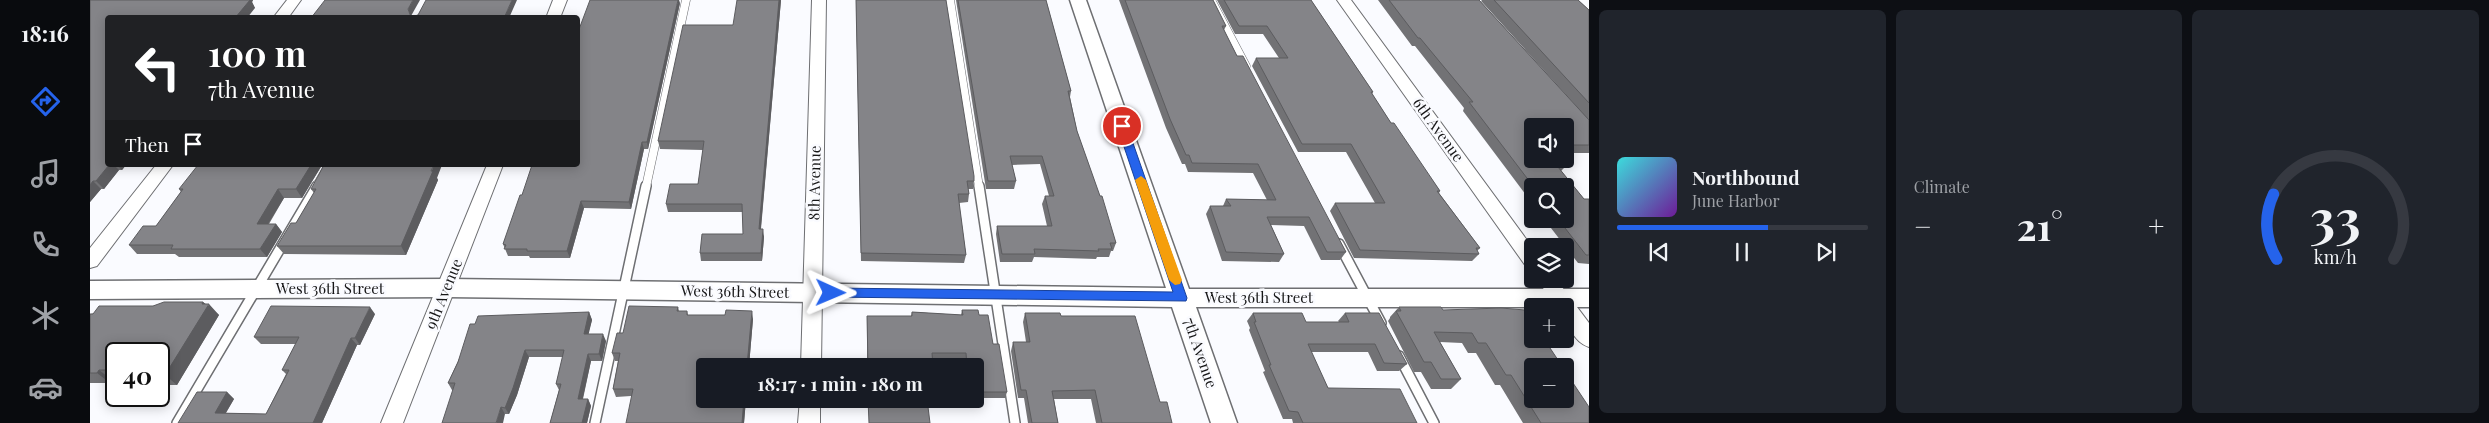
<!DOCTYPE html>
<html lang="en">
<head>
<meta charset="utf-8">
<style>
  :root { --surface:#171b24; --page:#20242c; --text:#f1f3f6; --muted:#9ea1a6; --line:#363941; --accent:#2563eb }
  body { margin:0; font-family:"Playfair Display",serif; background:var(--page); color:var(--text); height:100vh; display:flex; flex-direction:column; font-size:19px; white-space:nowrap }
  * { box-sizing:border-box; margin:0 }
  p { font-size:16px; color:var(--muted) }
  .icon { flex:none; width:28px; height:28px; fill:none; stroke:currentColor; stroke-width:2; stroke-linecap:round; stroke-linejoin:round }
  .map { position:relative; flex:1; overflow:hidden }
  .side { display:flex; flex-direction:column; gap:10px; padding:10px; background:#0d0f14; width:900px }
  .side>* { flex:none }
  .hud { position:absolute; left:15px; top:15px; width:475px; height:152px; border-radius:5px; box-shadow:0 2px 12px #0003; background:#202124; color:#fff; overflow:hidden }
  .buttons { position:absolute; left:1434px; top:118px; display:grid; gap:10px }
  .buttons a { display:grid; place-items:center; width:50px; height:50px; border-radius:5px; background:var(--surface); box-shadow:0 2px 12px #0003; font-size:25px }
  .speed { position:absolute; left:15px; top:342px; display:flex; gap:10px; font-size:25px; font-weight:700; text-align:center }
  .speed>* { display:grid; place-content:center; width:65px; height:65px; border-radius:50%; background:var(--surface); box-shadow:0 2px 12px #0003; line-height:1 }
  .speed .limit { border:2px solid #111; border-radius:8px; background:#fff; color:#111 }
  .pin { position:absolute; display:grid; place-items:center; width:42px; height:42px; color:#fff; margin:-21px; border:2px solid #fff; border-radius:50%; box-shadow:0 1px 5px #0007 }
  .me { position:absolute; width:55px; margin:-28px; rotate:91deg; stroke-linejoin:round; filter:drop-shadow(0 0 4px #0008) }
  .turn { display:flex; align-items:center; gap:18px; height:105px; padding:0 20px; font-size:22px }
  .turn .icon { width:65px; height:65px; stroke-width:2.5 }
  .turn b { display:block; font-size:35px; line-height:42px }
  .then { display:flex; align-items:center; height:48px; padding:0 20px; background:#0003; gap:10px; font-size:19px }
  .big { font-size:38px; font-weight:700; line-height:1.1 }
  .side .card { flex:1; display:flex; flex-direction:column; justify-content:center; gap:8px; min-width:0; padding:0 18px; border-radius:8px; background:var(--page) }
  .side .dial { align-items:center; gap:0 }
  .dial svg { height:130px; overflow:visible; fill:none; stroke:var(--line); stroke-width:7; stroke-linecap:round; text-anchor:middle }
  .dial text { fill:var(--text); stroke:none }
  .song { display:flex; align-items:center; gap:15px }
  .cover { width:60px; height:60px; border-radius:8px; background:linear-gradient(135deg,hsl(180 70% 55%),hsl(280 70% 35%)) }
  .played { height:5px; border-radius:2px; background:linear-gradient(90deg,var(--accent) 60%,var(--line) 60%) }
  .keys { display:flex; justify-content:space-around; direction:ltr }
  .heat { display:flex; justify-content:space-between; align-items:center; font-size:28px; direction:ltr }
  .side .tiles { flex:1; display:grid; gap:10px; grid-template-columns:repeat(3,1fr) }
  .trip { position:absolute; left:606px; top:358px; width:288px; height:50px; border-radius:5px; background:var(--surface); box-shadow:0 2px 12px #0003; font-weight:700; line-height:50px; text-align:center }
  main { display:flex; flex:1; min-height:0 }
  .tab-bar { display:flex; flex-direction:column; width:90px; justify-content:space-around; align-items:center; background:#090b0e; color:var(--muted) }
  .tab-bar .icon { width:35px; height:35px }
  .tab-bar .selected { color:var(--accent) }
  .tab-bar b { font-size:22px; color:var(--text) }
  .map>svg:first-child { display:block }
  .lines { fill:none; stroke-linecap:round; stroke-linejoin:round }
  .service-far1-casing { stroke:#6e6f72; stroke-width:9 }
  .service-casing { stroke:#6e6f72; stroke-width:12 }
  .minor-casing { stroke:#6e6f72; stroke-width:2 }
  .tertiary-casing { stroke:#6e6f72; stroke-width:3 }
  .service-far1 { stroke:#fff; stroke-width:8 }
  .service { stroke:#fff; stroke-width:9 }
  .minor { fill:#fff; fill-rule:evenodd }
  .tertiary { fill:#fff; fill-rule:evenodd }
  .wall { fill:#727275 }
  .shaded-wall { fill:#5c5c5f }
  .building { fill:#848488; stroke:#5c5c5f }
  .route { fill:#2563eb; stroke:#184099 }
  .slow { fill:#f59e0b }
  .labels { text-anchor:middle; stroke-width:5; stroke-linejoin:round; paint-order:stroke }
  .street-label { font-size:15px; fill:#161617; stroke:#fafbff }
</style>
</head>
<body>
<main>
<nav class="tab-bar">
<b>18:16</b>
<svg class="icon selected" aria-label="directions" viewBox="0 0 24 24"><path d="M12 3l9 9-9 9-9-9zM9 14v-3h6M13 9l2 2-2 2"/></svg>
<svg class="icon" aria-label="music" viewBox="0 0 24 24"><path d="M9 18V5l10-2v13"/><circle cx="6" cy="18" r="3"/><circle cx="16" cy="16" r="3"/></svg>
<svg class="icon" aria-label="phone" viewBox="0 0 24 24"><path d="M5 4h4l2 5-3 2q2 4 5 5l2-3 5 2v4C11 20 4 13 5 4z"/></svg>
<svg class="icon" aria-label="climate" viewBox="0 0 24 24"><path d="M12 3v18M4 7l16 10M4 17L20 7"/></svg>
<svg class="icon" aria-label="car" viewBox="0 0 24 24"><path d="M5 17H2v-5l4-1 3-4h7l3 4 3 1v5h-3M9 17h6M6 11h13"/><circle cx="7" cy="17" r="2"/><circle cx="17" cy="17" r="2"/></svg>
</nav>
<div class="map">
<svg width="1499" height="423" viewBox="0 0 1499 423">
  <rect width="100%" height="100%" fill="#fafbff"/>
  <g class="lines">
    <defs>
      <path id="service-far1" d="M860 0 889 187
        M1121 0 1156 66
        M226 187 239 165
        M556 187 596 0"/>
      <path id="service" d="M889 186 925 423
        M1249 244 1291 323
        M1309 356 1344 423
        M87 423 227 186
        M505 423 556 186"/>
      <path id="minor" d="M197 0H211L198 18H183Z
        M463 0H477L470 18H456Z
        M722 0H736L731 366H711Z
        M1247 0H1261L1442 247V267L1435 265Z
        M66 165H83L7 266 0 268V248Z
        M397 165H413L313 423H291Z
        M1447 279H1466L1499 323V347C1483 342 1475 322 1475 306H1465Z
        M710 399H730V423H708Z"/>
      <path id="tertiary" d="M980 0H996L1099 289H1499V307H1106L1147 423H1121L1082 307 357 297 0 299V281L357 279 1076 288Z"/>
    </defs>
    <!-- service-far1 casing -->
    <use href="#service-far1" class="service-far1-casing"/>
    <!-- service casing -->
    <use href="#service" class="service-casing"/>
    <!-- minor casing -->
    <use href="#minor" class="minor-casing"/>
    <!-- tertiary casing -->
    <use href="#tertiary" class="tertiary-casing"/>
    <!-- service-far1 -->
    <use href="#service-far1" class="service-far1"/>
    <!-- service -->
    <use href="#service" class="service"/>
    <!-- minor -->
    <use href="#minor" class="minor"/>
    <!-- tertiary -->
    <use href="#tertiary" class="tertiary"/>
  </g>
  <!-- wall -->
  <path class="wall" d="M0 0H163L162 2 165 8 18 18V165H36L32 170H29L14 189H11L0 202Z
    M691 0 671 229 674 237 672 261H611L610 253 653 234V212H578L576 204 608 184 613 150 570 149 568 141 643 25Z
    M766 0 884 181 883 189H878L879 194 878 202 869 203 876 255 874 263 771 261Z
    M866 0H956L981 91 980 97 987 131 1026 243 1023 251H1021L1019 257H1007L1006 259 944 257 942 262H910L906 234 907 226H957L952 204 955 196H959L950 164 922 165 926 181 924 189H896Z
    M1029 0H1123L1136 26 1134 30 1147 56 1256 252 1250 260H1231L1214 226 1181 225 1194 254 1189 262 1132 261 1116 214 1120 206H1133L1136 199 1177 200 1163 173 1098 172 1095 164H1092L1076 128Z
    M1127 0H1221L1283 92 1282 94 1301 123 1350 191 1349 193 1390 248 1387 251 1389 254 1382 261 1264 258 1240 211 1245 203H1285L1256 152H1208L1162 66 1166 58H1189L1173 34H1145Z
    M1288 0H1389L1499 120V153H1475V126L1442 159 1475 167 1471 171 1494 199H1499V264L1488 263 1454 219H1475V186H1442V203L1373 111 1374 108 1325 46H1322Z
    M1392 0H1488L1499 10V120L1391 1Z
    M590 3 558 149H554L541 209 494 208 480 258H440L439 256H418L413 244 432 195Z
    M232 165 212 198H194L179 224H186L192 232 177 257H89L85 254H47L39 245 66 226 91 192 89 189Z
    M347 178 348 180 316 255 194 254 187 246 206 223 224 193 221 189Z
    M113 302 129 315 87 385H69V354H26V380H22L20 383H0V314L63 306Z
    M588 307 589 311H597L598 315 663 319 659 366H615V399H656L654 423 541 396 526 397 523 389 528 361H525L522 353 533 333Z
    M1309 307 1353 310 1499 423H1433L1410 385H1405L1386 353H1378L1372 343 1350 342 1371 379 1361 389H1341L1331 372H1324L1298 321 1300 318V317Z
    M872 310 889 315 903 344 917 392 915 398H885V366H875L874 360H842L843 366H777V316H821L822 312 871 315Z
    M499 312 502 320 498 334 516 341 512 361H501L493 399H498L501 406 497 423H460L469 390 466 384 473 357H439L427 395 419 414H415L362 390 358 383 385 324Z
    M935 313 971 316 1070 402 1082 423H1006L1001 399H964L968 423H938L934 398H928L921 351 923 342H936L933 322Z
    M1163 313 1216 322H1249L1248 321 1255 313 1317 364 1309 371H1287L1278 352H1221L1238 388 1327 423H1203L1202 419H1193L1173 372 1175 371 1159 330 1160 328 1157 321Z
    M285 314 270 345H267L232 423H88L137 392 144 399 136 413 176 414 196 374 192 370 206 344H171L164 337Z"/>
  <!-- shaded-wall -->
  <path class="shaded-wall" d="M152 0H163L162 2 165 8 157 18H145Z
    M323 0H330L321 16V18L318 9Z
    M422 0H427L419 18H414Z
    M588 0H589L590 3 558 149 557 142Z
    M689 0H691L670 237 669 229Z
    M552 142 554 149 541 209 539 202Z
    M19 165H24L29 170 14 189 6 181Z
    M27 165H36L32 170Z
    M221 165H232L212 198 206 189Z
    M344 165H352L347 178 348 180 316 255 311 246Z
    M3 181 11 189 0 202V185Z
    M188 189 194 198 173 232 167 224Z
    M491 201 494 208 480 258 477 251Z
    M186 224 192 232 177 257 170 249Z
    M673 229 674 237 672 261 671 253Z
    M113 302 118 306 119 304 129 315 87 385 75 375Z
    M280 307 285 314 270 345 265 338Z
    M662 311 663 319 659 366H657Z
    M499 312 502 320 497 341 494 334Z
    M513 334 516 341 512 361 509 354Z
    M261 338 267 345 232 423H223Z
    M435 350 439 357 427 395 419 414 415 408Z
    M498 354 501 361 491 406 488 399Z
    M9 370 22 380 20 383 7 373Z
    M137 392 144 399 132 419 125 413Z
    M498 399 501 406 497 423H492Z
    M654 399H656L654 423H652Z
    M411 407 415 414 413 423H406Z"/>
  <!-- building -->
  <path class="building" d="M0 0H160L145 18H18V165H19L6 181H3L0 185Z
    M235 0H323L318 9 321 17 328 15 336 0H422L414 18H221Z
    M500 0H588L557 142H552L539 202 491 201 477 251H437V249H414L416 245 413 244 430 195H432L442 165H488V32Z
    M647 0H689L669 229H673L671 253H610L612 234H653L652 204H576L580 184H608L614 141H568L593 25H643Z
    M766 0H856L884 176V181H877L879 194H868L876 255 771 253Z
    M868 0H956L981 91H978L987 131 1010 196H1012L1026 243H1020L1022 249H1008L1009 251 944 249 945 254H912L907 226H962L955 196H964L952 156H920L926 181H898Z
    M1035 0H1123L1136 26H1132L1147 56H1153L1256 252H1237L1219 217H1177L1194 254 1136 252 1120 206H1141L1136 199 1186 200 1168 164 1102 163 1099 155H1096L1080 119Z
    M1134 0H1221L1283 92H1281L1301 123H1304L1350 191H1347L1390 248H1386L1389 254 1270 250 1245 203H1295L1261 144H1212L1166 58H1198L1177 26H1149Z
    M1299 0H1389L1499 120V145H1475V126H1442V159H1468L1475 167H1468L1494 199H1499V255H1496L1468 219H1475V186H1443L1379 102H1383L1330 38H1328Z
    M1404 0H1488L1499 10V103Z
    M108 165H221L206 189H188L167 224H186L170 249H81L83 245H39L53 226H66L93 189H89Z
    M234 165H344L341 171H343L311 246H187L201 223H206L226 189H221Z
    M74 302H113L112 304H119L75 375H69V354H26V370H9L7 373H0V314H3L9 306H63Z
    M181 306 280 307 265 338H261L223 423H88L107 392H137L125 413 176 414 199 370H192L209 337H164Z
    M539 306 588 307 587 311H597V315H635L636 310 662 311 657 366H615V399H654L652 423H536L543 389H523L530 353H522L527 333H533Z
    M1309 307H1351L1353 310 1411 308 1435 310 1442 322V339H1454L1472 366H1442V399H1475V371L1499 407V423H1451L1421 375H1416L1396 343H1388L1382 333 1344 332 1371 379H1351L1341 362H1334L1306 311H1311Z
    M872 310H888L889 315H898L903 344H909L917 392H885V366H877L876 353H842L843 366H778L777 316H822V312L873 315Z
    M499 312 494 334H513L509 354H498L488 399H498L492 423H460L471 384H466L474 350H435L423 388 415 408 411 407 406 423H352L365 383H358L368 362 380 324H385L388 316Z
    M935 313H970L971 316H1045L1070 402H1077L1082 423H1012L1005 390 962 391 968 423H942L936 390H931L923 342H940Z
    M1163 313H1212L1216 322H1259L1255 313H1289L1317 364 1294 363 1285 344H1218L1238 388 1310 389 1327 423H1213L1208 412 1199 411 1179 365H1181L1164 322H1166Z
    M778 399H837L840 423H779Z"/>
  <!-- route -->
  <path class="route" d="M1032 123 1037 126 1097 298 1096 301 737 297 735 293 737 289 741 288 1083 292 1027 126Z"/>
  <!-- slow -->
  <path class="slow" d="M1051 176 1056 180 1092 280 1090 284 1085 285 1079 280 1045 180Z"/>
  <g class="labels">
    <!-- street labels -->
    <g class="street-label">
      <text transform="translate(1348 130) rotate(54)" y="5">6th Avenue</text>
      <text transform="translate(725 183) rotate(-89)" y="5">8th Avenue</text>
      <text x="240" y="294">West 36th Street</text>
      <text transform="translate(645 292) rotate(1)" y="5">West 36th Street</text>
      <text transform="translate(354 294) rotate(-68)" y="5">9th Avenue</text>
      <text x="1169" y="303">West 36th Street</text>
      <text transform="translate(1110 353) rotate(71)" y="5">7th Avenue</text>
    </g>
  </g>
</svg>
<div class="buttons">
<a><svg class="icon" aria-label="sound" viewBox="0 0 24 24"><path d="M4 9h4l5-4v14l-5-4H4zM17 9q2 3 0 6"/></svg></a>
<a><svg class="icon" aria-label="search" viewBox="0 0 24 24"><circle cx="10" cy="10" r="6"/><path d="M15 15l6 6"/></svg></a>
<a><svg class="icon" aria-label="layers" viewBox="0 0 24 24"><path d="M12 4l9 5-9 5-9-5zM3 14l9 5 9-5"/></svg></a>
<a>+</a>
<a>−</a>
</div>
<div class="speed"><div class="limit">40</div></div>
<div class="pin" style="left:1032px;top:126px;background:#d93025"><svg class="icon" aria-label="arrive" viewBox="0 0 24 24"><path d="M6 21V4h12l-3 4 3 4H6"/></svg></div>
<svg class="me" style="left:741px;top:293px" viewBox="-20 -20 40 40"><path d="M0-17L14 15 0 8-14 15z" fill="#2563eb" stroke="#fff" stroke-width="4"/></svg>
<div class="trip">18:17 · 1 min · 180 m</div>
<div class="hud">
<div class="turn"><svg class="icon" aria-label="left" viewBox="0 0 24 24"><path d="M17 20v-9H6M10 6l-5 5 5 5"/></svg><div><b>100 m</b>7th Avenue</div></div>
<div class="then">Then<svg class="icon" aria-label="arrive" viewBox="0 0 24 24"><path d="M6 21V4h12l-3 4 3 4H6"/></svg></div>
</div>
</div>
<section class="side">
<div class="tiles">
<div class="card">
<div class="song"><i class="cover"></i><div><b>Northbound</b><p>June Harbor</p></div></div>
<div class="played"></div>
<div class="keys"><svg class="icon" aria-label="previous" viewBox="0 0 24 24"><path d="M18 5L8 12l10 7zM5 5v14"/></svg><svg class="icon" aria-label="pause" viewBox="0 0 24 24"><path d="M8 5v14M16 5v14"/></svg><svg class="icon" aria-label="next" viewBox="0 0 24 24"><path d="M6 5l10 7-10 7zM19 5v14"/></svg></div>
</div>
<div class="card"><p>Climate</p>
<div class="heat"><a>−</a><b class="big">21°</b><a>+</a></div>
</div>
<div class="card dial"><svg viewBox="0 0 100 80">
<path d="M14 69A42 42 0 1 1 86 69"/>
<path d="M14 69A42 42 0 0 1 12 29" stroke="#2563eb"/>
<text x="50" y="56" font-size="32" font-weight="700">33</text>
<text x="50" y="72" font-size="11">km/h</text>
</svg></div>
</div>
</section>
</main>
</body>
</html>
